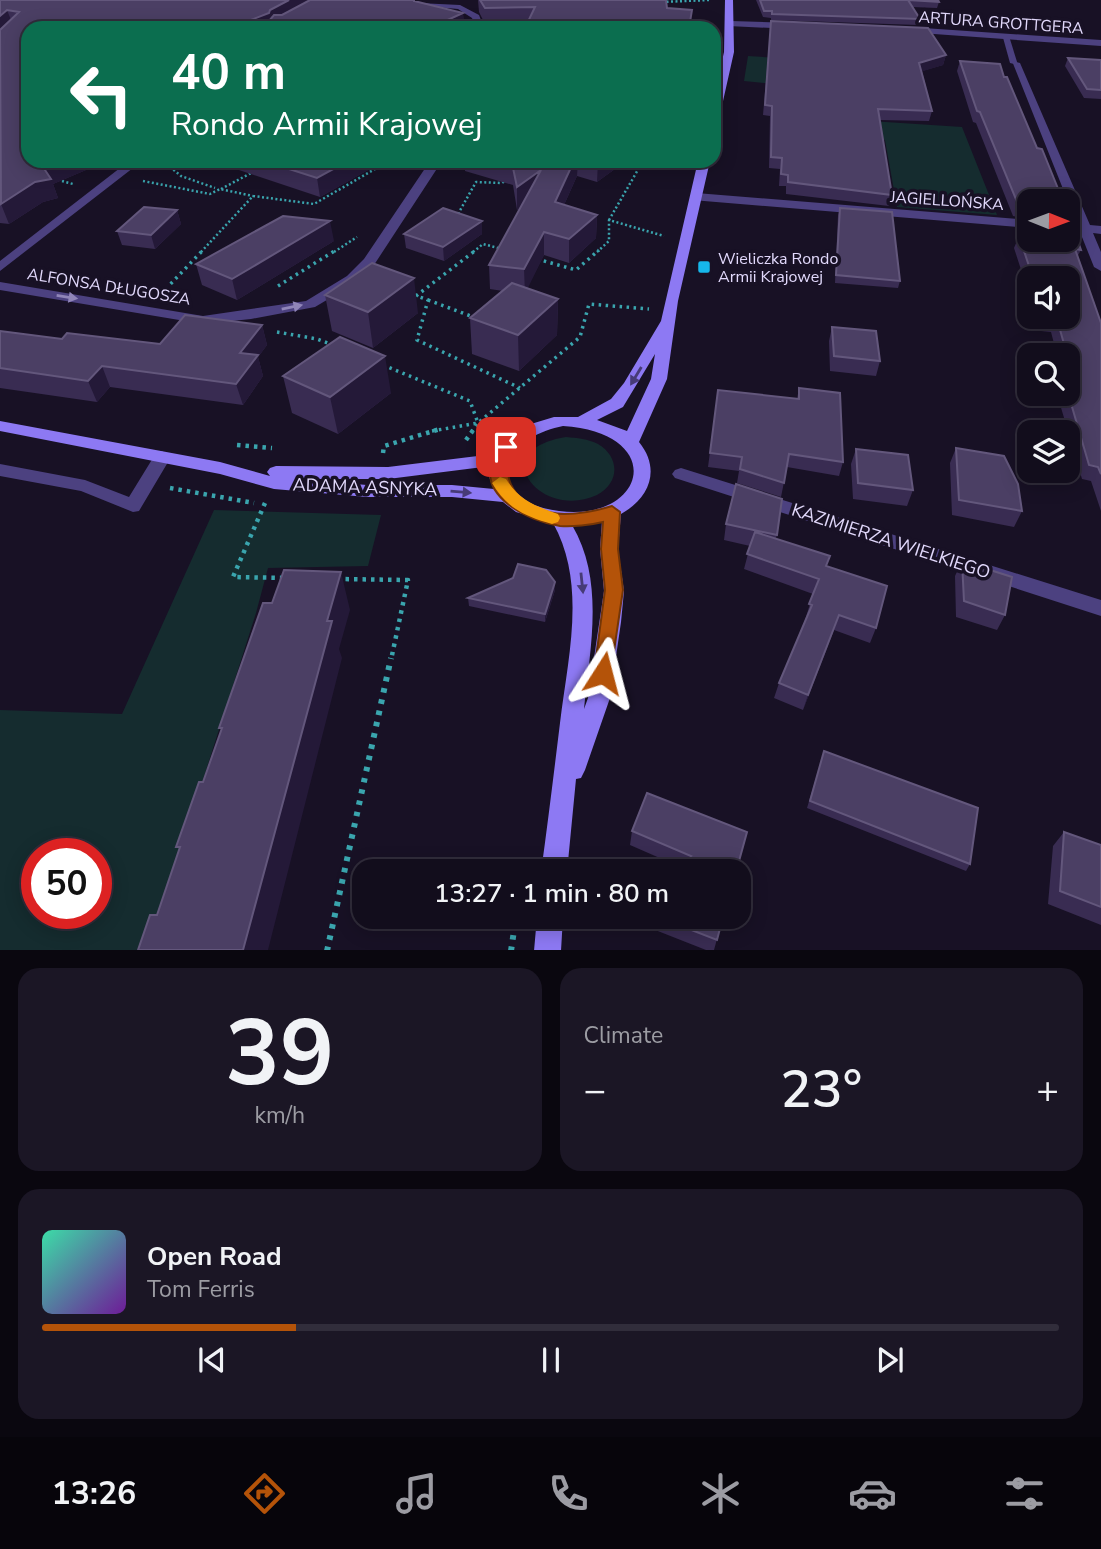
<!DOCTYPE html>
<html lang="en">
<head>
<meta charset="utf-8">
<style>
  :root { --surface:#120d1c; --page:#1b1625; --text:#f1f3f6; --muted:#9c9ca3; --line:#312d3b; --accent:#b45309 }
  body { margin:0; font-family:"Nunito Sans",sans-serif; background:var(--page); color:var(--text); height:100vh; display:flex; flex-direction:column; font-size:26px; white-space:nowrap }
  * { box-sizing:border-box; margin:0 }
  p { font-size:23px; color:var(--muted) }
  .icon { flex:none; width:38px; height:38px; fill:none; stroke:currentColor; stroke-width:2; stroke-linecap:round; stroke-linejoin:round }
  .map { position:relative; height:950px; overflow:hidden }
  .panel { display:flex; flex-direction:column; gap:18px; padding:18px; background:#0a070f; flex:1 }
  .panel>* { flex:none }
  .banner { position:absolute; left:21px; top:21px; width:700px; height:147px; border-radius:21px; box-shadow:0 4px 18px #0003,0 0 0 2px var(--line); background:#0b6e4f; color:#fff; overflow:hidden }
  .needle { width:46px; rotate:91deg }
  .buttons { position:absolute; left:1017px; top:189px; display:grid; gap:14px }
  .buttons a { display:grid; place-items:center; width:63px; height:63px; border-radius:14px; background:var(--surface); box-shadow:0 4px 18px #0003,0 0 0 2px var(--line); font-size:35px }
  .speed { position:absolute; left:21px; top:838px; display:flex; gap:14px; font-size:35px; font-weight:700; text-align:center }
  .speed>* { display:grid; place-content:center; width:91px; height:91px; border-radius:50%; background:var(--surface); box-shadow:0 4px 18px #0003,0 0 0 2px var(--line); line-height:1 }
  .speed .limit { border:10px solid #d22; background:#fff; color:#111 }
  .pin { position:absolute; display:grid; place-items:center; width:60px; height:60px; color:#fff; margin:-30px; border-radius:14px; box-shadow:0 4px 10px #0006 }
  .me { position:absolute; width:77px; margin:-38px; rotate:9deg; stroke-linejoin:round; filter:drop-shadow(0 0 5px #0008) }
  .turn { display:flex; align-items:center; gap:24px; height:147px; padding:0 35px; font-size:32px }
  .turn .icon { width:91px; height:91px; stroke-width:2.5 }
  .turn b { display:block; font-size:49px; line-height:60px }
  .big { font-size:52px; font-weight:600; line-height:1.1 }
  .panel .widget { flex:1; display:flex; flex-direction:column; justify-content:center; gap:10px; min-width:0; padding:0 24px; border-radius:21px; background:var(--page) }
  .panel .dial { align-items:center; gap:0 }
  .dial b { font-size:91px; line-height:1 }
  .song { display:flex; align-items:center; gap:21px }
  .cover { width:84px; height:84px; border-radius:10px; background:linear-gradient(135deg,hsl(160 70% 55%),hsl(280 70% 35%)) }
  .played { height:7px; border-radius:4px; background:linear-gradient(90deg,var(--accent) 25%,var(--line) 25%) }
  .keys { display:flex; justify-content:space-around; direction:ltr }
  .heat { display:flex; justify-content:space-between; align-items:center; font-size:38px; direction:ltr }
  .panel .tiles { flex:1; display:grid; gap:18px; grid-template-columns:1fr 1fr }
  .widget:last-child { grid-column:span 2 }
  .trip { position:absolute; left:352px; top:859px; width:399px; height:70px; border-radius:21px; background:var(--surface); box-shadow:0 4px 18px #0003,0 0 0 2px var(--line); font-weight:600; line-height:70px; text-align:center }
  .menu { display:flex; height:112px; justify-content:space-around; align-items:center; background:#07050b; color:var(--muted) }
  .menu .icon { width:49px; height:49px }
  .menu .on { color:var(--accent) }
  .menu b { font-size:32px; color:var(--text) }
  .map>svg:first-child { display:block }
  .green { fill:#152c2f; fill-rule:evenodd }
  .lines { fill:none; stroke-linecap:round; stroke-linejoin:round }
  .path-far3 { stroke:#3aa5ae; stroke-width:2.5; stroke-dasharray:2 2.5; stroke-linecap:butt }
  .path-far2 { stroke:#3aa5ae; stroke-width:3.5; stroke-dasharray:2.5 4.5; stroke-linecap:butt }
  .path-far1 { stroke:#3aa5ae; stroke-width:4.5; stroke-dasharray:3.5 5; stroke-linecap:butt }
  .path { stroke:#3aa5ae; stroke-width:6; stroke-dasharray:4.5 7; stroke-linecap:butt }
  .service { fill:#4c4180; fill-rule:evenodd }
  .pedestrian { fill:#4c4180; fill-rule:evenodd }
  .minor { fill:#4c4180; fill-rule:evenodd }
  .tertiary { fill:#4c4180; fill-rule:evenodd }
  .secondary { fill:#8d79f3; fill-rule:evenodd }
  .wall { fill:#392c52 }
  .shaded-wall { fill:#241938 }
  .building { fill:#4b3f64; stroke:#63577c; stroke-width:2 }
  .oneway { fill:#9085b8 }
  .oneway2 { fill:#473b77 }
  .route { fill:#b45309; stroke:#753606; stroke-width:2 }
  .slow { fill:#f59e0b }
  .poi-dot { fill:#16b7eb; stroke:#181125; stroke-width:2.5 }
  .labels { text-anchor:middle; stroke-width:7; stroke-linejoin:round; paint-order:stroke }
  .far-street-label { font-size:16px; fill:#e2d9fc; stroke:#181125 }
  .far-poi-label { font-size:16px; fill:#e2d9fc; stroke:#181125; text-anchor:start }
  .street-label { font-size:18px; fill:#e2d9fc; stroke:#181125 }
</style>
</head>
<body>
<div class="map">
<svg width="1101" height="951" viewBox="0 0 1101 951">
  <rect width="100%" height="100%" fill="#181125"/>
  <!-- green -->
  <path class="green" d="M748 56 795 59 797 86 744 81Z
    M809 117 962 127 997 215 897 207 885 140 809 135Z
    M566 437C577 438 588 439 598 444 620 457 620 483 597 495 541 521 484 450 566 437Z
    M214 510 381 515 368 566 268 568 256 613 149 950 0 951V710L122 714ZM37 854H96V914H37Z"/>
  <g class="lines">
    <!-- path-far3 -->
    <path class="path-far3" d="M662 2 709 0
      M163 161 181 176 215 188
      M62 181 73 184
      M143 181 210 194 220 189 253 196
      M221 189 253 172
      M458 214 476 182 502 183 506 180
      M609 220 643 161
      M201 252 253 196 314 204 389 161
      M334 252 357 237
      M473 252 483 244 502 249
      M597 252 609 241V220L664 236"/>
    <!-- path-far2 -->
    <path class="path-far2" d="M537 259 576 270 599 250
      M278 286 336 250
      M161 294 203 250
      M414 295 428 300 417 340 520 388
      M416 296 476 250
      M428 300 476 318
      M277 332 317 339 333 345
      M383 365 470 401 478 423 472 431
      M432 431 478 423 580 337 589 304 649 309"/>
    <!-- path-far1 -->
    <path class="path-far1" d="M466 440 474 429
      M237 445 272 448
      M383 453 384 446 440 429
      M170 488 254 503
      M265 503 233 577 287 578
      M337 579 408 580 391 660"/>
    <!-- path -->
    <path class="path" d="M327 951 391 658
      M511 951 516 917"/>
    <!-- service -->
    <path class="service" d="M162 451 171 457 139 511 133 512 81 491 0 476V464L85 480 129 497 156 453Z"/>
    <!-- pedestrian -->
    <path class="pedestrian" d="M1002 34 1009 36 1018 65 1010 63Z"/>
    <!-- minor -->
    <path class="minor" d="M356 0 460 5 479 15 484 28H476L472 18 458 9Z
      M1012 61 1020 63 1090 225 1101 226V234L1093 233 1101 252V271L1094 267 1080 232 1068 231V223L1077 224Z
      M129 161H142L0 271V261Z
      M430 161H442L374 265 357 282 315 307 251 319 203 324 0 290V282L203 316 306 301 347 276 364 259Z
      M696 193 1029 220V228L692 200V194Z
      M681 468 1101 600V616L675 478 672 474 675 470Z"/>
    <!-- tertiary -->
    <path class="tertiary" d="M731 21 794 23 798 26 794 29 728 26Z
      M909 27 1101 40V46L906 32Z"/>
    <!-- secondary -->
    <path class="secondary" d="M725 0H733L734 52 719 119 714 122V97L724 52Z
      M698 161H710L678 301 667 379 639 442C661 469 650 498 621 514L618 549 624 591 621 622 610 698 585 770 581 778 576 779 567 872H541C548 822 554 772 560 723 568 657 587 584 553 523L516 512 503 502 452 497H367L274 489 220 474 0 431V421L220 462 270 476 267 472 270 468 276 466 388 467 494 454 506 437 521 427 554 417H578L611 399 624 383 661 321ZM655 354 651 379 627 431 597 420 623 407ZM563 426C668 433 647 522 559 511 547 509 534 507 524 499 480 465 526 433 563 426ZM491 466 489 477 494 489 452 485H367L296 479H388ZM602 521 600 549 604 591 588 698 584 709C590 648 605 581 572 525Z
      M537 917H563L561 951H534Z"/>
  </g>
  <!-- wall -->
  <path class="wall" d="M0 0 417 2 463 13 464 28H28V161H82L86 170 53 184 58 198 43 202 9 224 0 223Z
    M478 0H666L667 8 690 28H525L527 24H485L479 12Z
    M756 0H938L939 2 937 8 912 7 920 19 918 25 771 20V18L763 17Z
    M771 21 946 55 943 65 922 71 932 111 929 121 880 120 892 195 889 206 786 194V186H779L780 169 769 168 770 116 763 115Z
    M1068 58 1101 60V99L1084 98 1065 66Z
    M960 61 1029 201V240L1081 250 1077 257 1101 323V511L1091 481 1082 479 1057 394H1068V355H1057L1051 332 1041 331 1036 317H1068V278H1029V294L1014 248 1019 236 1018 230 1022 218 1013 216 976 123 973 122 957 71Z
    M212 161H384L320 197Z
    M465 161H626L597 182 577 176 564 205 597 215 596 238 569 263 544 255 527 288 558 299 557 335 519 371 472 354 470 318 503 291 490 289 489 265 521 207 517 210 513 185 465 171Z
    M840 208 900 281 898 288 835 283 838 215Z
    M177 210 181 224 155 249 122 245 117 231Z
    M404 234H482L444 261 406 248Z
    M334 241 237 300 202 285 196 264Z
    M325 295 418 313 373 348 332 331Z
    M262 325 267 345 258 357 263 376 243 405 110 387 97 402 0 388V331L62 339 160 344Z
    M832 327 880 361 876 376 830 371 829 341Z
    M283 376 391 393 338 434 292 413Z
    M799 388 843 462 839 476 787 467 781 497 737 483 739 471 708 467 718 390 797 399Z
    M956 448 1022 511 1014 527 952 515 950 463Z
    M856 449 913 490 907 506 853 499 851 464Z
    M726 524 777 535 776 538 827 566 876 628 870 643 834 630 803 710 774 698 779 683 805 620 813 594 744 569 750 546 724 540Z
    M962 561 1005 615 997 630 956 617 955 576Z
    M555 582V590L545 622 469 606 468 598Z
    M824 751 970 864 966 871 807 808Z
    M632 831 736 872 678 866 630 845Z
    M1064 832 1101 845V925L1048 904 1053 846Z
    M641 917H723L714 950H706L640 924Z"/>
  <!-- shaded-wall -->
  <path class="shaded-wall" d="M289 0H319L272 28H230L270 10Z
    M7 10 13 25 0 37V16Z
    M463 13 464 28H430Z
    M946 55 943 65 917 73 919 63Z
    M56 161H82L86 170 53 184 58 198 43 202 9 224 1 204 43 167Z
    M348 161H384L320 197 317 178Z
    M574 161H578L577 176 555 225V202Z
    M598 161H626L597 182Z
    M541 170 542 193 517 210V187Z
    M177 210 181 224 155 249 151 235Z
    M597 215 596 238 569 263V239Z
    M330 221 334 241 237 300 232 279Z
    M482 221V234L444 261 443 247Z
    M544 232V255L525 294 524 269Z
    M414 278 418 313 373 348 368 312Z
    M558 299 557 335 519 371 518 335Z
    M262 325 267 345 258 357 263 376 243 405 236 384 240 353Z
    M385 356 391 393 338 434 330 397Z
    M102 366 110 387 97 402 88 381Z
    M341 572 350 610 339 649 342 658 268 950H243L327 621Z
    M555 582V590L545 622V614Z
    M839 615 834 630 803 710 808 695Z"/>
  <!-- building -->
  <path class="building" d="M0 0H289L270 10 269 13 230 28H28V161H56L43 167 51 179 35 182 1 204 0 30 19 12 7 10 0 16Z
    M310 0H414V1L463 13 430 28H263L274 15H282Z
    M480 0H666L667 8 692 10 689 28H591L590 27 587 28H525L535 7 485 8Z
    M760 0H938L939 2 908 0 920 19 772 14V11H764Z
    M771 21 928 28 946 55 919 63 932 111 878 109 892 195 788 182V175L781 174 782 158 771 157 772 106 765 105Z
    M1068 58 1101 60V90L1087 89Z
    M960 61 1000 64 1004 77H1007L1037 148 1042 149 1063 201H1029V206L1018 204 980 112 977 111Z
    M264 161H348L317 178Z
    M505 161H574L555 202 597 215 569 239 544 232 524 269 489 265 541 170 517 187 512 163Z
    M144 207 177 210 151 235 117 231Z
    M443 208 482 221 443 247 404 234Z
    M840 208 892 212 900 281 836 275Z
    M1068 213 1081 250 1075 249 1101 323V474L1098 467 1089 465 1068 393V376H1073L1057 319 1046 318V317H1068V278H1033L1019 236H1027L1022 217 1029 218V240H1068Z
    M283 216 330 221 232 279 196 264Z
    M372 263 414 278 368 312 325 295Z
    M512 283 558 299 518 335 470 318Z
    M185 315 262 325 240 353 258 355 236 384 102 366 88 381 0 368V331L62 339 67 333 160 344Z
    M832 327 876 331 880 361 834 356Z
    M340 337 385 356 330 397 283 376Z
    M799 388 840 393 843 462 789 454 784 483 740 469 742 457 710 453 718 390 799 399Z
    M956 448 1004 456 1018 484 1022 511 959 500Z
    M856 449 908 455 913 490 858 483Z
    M736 484 782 499 777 535 726 524Z
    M755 532 830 556 826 566 887 586 876 628 839 615 808 695 779 683 812 605 809 604 819 579 747 554Z
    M962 561 1012 577 1005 615 964 601Z
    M518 564 546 570 555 582 545 614 468 598 513 578Z
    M284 570 341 572 327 621H332L243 950H138L150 915H157L180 847H176L199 782H203L222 728H219L263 603H272Z
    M824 751 978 808 970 864 810 801Z
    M647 793 747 832 736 872H671L691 856 632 831Z
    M1064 832 1101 845V907L1060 891Z
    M658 917H723L717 940Z"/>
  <!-- one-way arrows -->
  <defs><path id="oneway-solid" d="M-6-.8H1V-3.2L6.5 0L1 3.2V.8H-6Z" transform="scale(1.75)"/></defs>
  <g class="oneway">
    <use href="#oneway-solid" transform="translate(67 297) rotate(9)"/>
    <use href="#oneway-solid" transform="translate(292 307) rotate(-11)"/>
  </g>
  <g class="oneway2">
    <use href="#oneway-solid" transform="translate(636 376) rotate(121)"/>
    <use href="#oneway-solid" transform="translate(461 492) rotate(5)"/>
    <use href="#oneway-solid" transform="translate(582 583) rotate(84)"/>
  </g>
  <!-- route -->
  <path class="route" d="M506 442 514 447C494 485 526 513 564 514 581 514 596 511 612 506L620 512 618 549 623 590 610 678 603 681 596 678 594 673 605 590 601 549 603 522C591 525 572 527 560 526 529 521 477 497 493 458 495 451 499 444 506 442Z"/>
  <!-- slow -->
  <path class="slow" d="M500 477 506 479C519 500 535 506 558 514L560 518 558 522 552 524C524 516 507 508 492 483Z"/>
  <!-- markers -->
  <rect class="poi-dot" x="697" y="260" width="14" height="14" rx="3.5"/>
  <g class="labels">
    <!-- far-street labels -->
    <g class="far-street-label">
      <text transform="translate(1001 22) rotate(4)" y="6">ARTURA GROTTGERA</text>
      <text transform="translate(947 200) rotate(4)" y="6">JAGIELLOŃSKA</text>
      <text transform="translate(109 286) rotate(9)" y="6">ALFONSA DŁUGOSZA</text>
    </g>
    <!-- far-poi labels -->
    <g class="far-poi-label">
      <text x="718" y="264">Wieliczka Rondo<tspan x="718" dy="18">Armii Krajowej</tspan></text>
    </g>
    <!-- street labels -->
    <g class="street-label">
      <text transform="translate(365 487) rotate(2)" y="6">ADAMA ASNYKA</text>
      <text transform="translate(891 541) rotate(18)" y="6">KAZIMIERZA WIELKIEGO</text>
    </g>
  </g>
</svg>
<div class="buttons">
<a><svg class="needle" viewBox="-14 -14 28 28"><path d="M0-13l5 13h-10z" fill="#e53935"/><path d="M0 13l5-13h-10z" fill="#9c9ca3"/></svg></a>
<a><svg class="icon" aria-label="sound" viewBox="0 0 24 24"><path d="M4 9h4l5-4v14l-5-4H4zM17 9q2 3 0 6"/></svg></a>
<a><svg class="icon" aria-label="search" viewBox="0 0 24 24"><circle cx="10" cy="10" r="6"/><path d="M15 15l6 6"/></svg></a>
<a><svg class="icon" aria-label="layers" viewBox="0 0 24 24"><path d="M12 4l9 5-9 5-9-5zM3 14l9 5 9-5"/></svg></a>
</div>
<div class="speed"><div class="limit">50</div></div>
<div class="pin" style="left:506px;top:447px;background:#d93025"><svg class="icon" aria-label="arrive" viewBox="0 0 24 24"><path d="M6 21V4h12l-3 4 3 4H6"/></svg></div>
<svg class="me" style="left:603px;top:673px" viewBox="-20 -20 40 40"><path d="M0-17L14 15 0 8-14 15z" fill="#b45309" stroke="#fff" stroke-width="4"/></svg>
<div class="trip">13:27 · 1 min · 80 m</div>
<div class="banner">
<div class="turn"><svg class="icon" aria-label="left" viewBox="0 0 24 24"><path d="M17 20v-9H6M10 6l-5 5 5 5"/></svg><div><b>40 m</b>Rondo Armii Krajowej</div></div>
</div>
</div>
<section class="panel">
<div class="tiles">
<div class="widget dial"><b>39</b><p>km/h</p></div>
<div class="widget"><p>Climate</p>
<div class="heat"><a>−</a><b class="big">23°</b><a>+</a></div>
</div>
<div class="widget">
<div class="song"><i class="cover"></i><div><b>Open Road</b><p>Tom Ferris</p></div></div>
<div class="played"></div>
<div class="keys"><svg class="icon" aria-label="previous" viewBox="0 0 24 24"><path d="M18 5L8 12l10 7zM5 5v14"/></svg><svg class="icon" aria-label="pause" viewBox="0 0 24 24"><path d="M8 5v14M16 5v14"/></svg><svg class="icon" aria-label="next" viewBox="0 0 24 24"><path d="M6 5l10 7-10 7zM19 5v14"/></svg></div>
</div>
</div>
</section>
<nav class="menu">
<b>13:26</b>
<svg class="icon on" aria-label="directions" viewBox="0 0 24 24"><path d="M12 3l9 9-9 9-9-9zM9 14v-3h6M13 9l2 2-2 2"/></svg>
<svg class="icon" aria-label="music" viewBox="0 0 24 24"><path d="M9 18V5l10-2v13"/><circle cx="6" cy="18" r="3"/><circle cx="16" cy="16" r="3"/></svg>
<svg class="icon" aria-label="phone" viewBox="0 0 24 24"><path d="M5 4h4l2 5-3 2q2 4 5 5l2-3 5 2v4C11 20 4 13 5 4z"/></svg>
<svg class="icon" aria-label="climate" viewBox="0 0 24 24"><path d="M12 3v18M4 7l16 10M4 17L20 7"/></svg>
<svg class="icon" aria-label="car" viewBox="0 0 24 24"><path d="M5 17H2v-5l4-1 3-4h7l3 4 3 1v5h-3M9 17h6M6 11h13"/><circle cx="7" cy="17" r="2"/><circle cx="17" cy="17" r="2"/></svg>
<svg class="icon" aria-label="filters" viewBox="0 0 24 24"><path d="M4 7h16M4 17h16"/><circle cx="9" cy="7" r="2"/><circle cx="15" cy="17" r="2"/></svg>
</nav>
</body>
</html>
